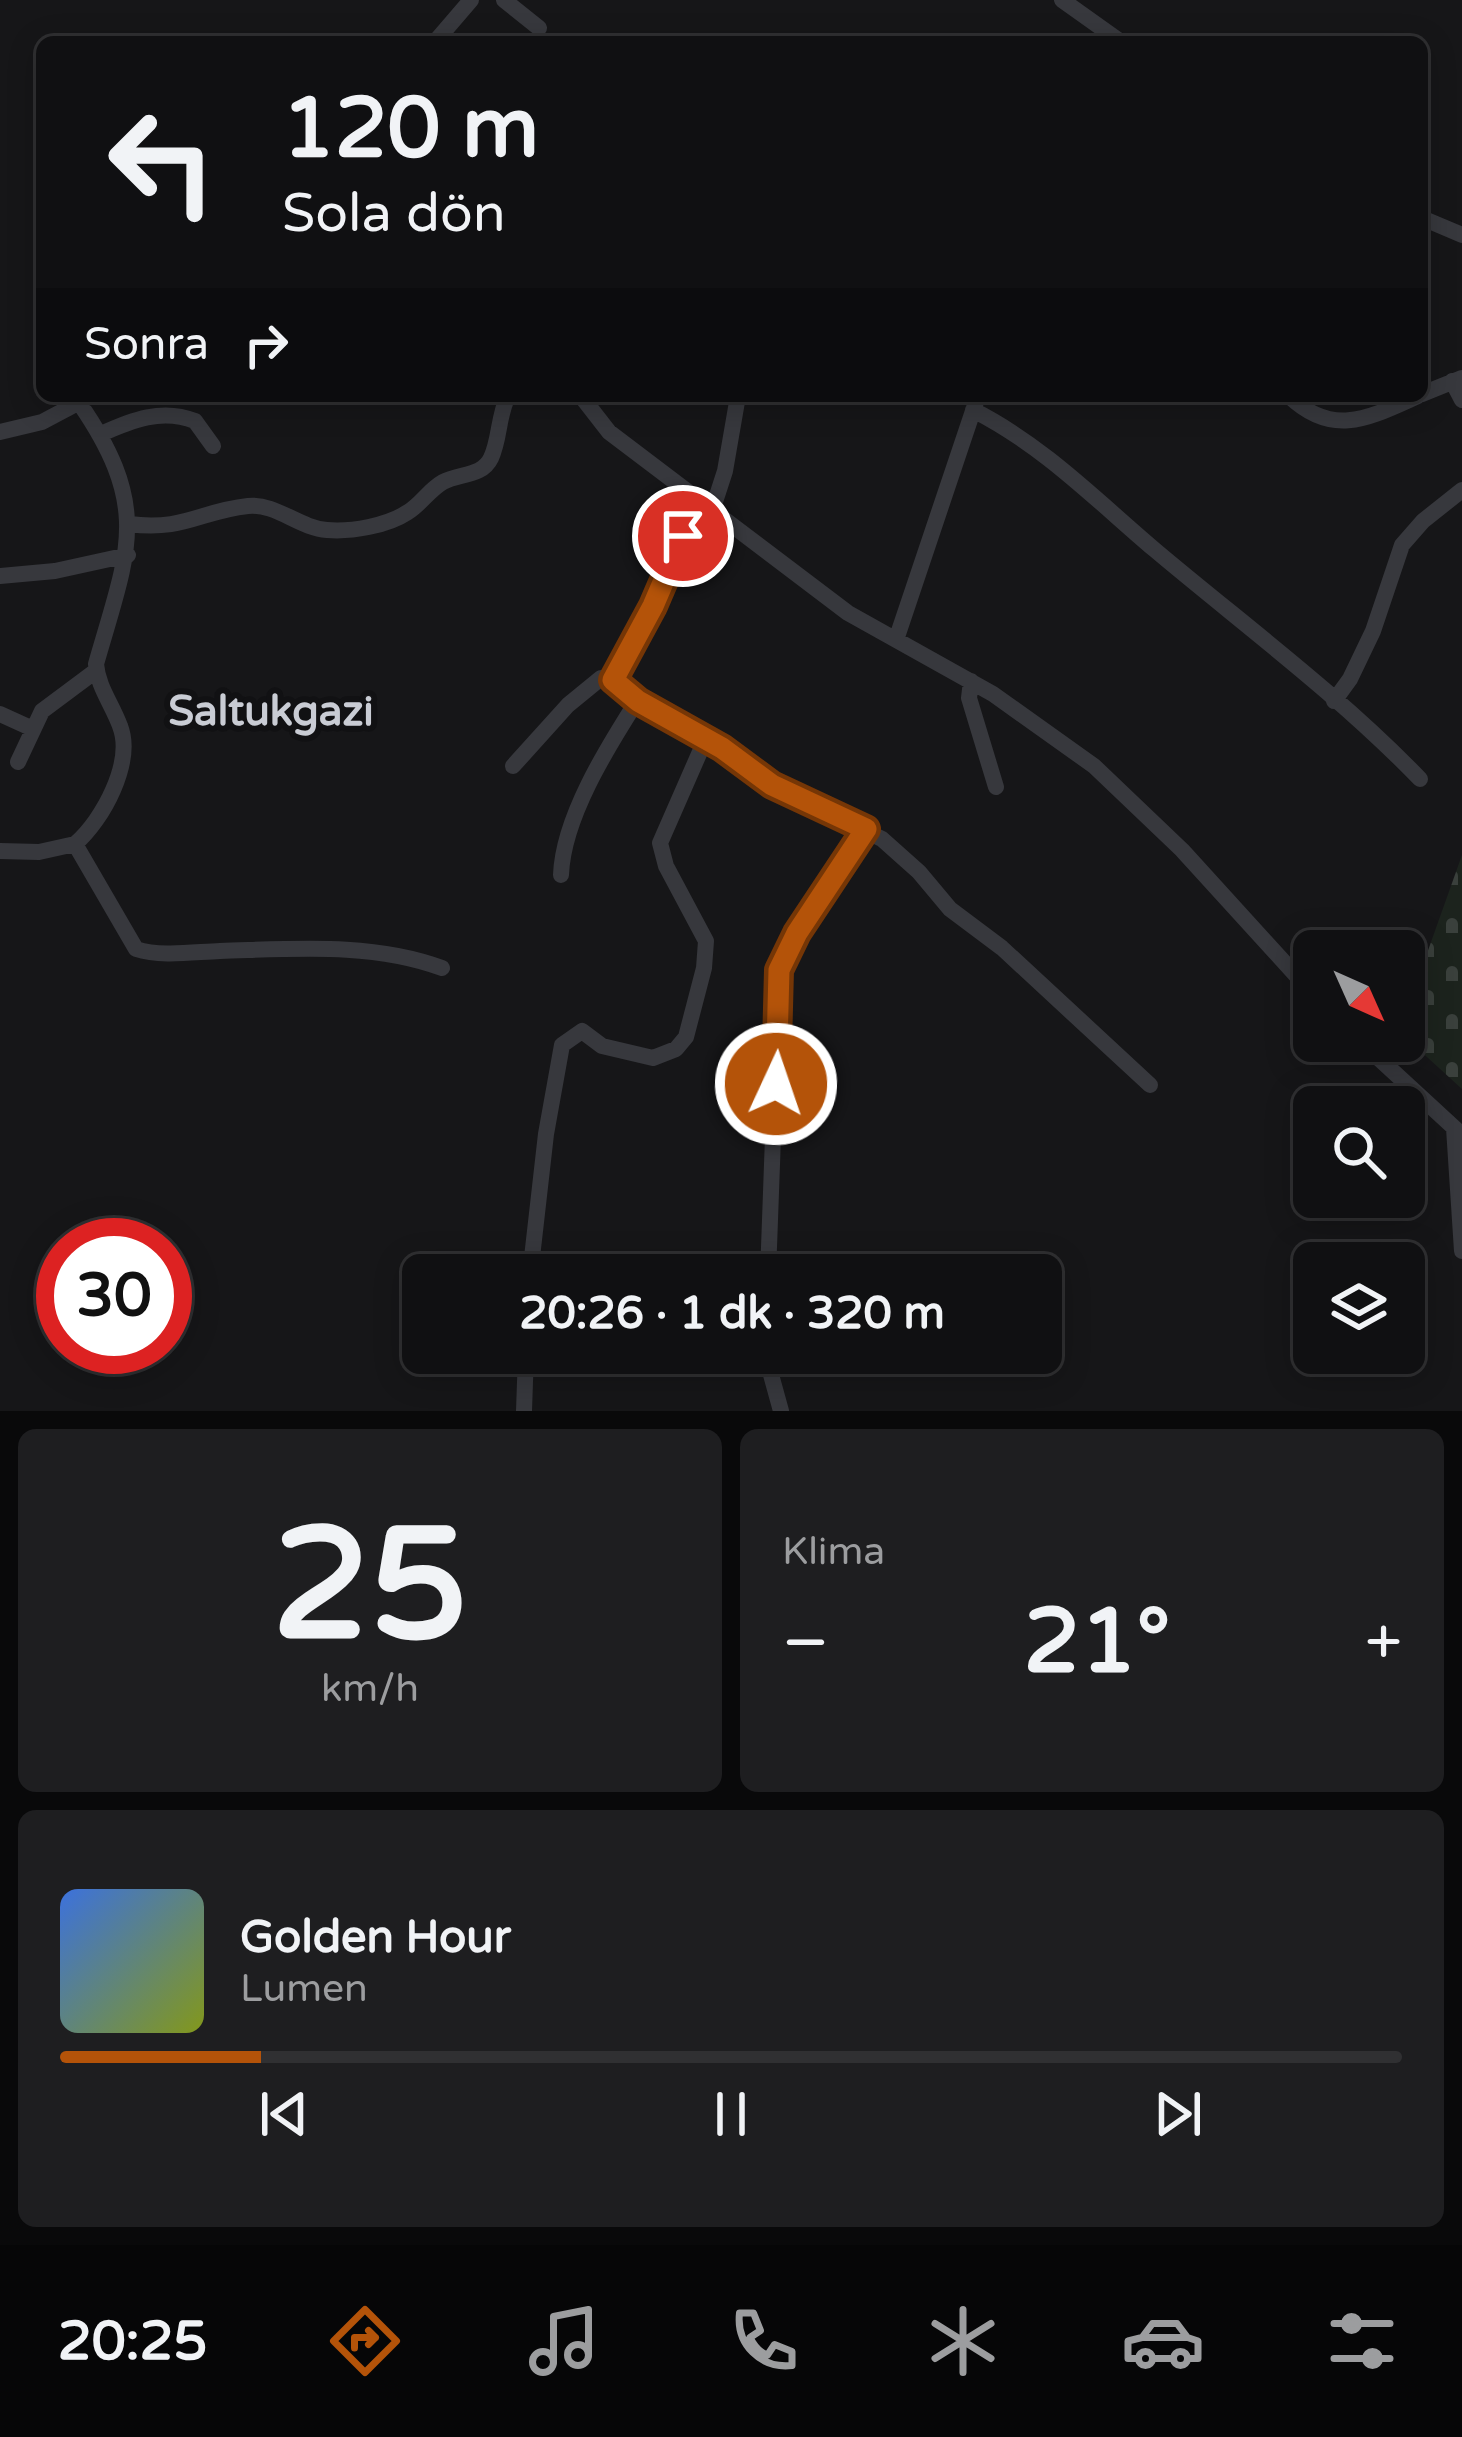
<!DOCTYPE html>
<html lang="tr">
<head>
<meta charset="utf-8">
<style>
  :root { --surface:#101012; --page:#1e1e20; --text:#f1f3f6; --muted:#9c9d9f; --line:#303032; --accent:#b45309 }
  body { margin:0; font-family:"Varela Round",sans-serif; background:var(--page); color:var(--text); height:100vh; display:flex; flex-direction:column; font-size:45px; white-space:nowrap }
  * { box-sizing:border-box; margin:0 }
  p { font-size:39px; color:var(--muted) }
  .icon { flex:none; width:66px; height:66px; fill:none; stroke:currentColor; stroke-width:2; stroke-linecap:round; stroke-linejoin:round }
  .map { position:relative; height:1411px; overflow:hidden }
  .side { display:flex; flex-direction:column; gap:18px; padding:18px; background:#09090a; flex:1 }
  .side>* { flex:none }
  .hud { position:absolute; left:36px; top:36px; width:1392px; height:366px; border-radius:18px; box-shadow:0 6px 30px #0003,0 0 0 3px var(--line); background:#101012; color:var(--text); overflow:hidden }
  .needle { width:78px; rotate:135deg }
  .controls { position:absolute; left:1293px; top:930px; display:grid; gap:24px }
  .controls a { display:grid; place-items:center; width:132px; height:132px; border-radius:18px; background:var(--surface); box-shadow:0 6px 30px #0003,0 0 0 3px var(--line); font-size:60px }
  .speed { position:absolute; left:36px; top:1218px; display:flex; gap:24px; font-size:60px; font-weight:700; text-align:center }
  .speed>* { display:grid; place-content:center; width:156px; height:156px; border-radius:50%; background:var(--surface); box-shadow:0 6px 30px #0003,0 0 0 3px var(--line); line-height:1 }
  .speed .limit { border:18px solid #d22; background:#fff; color:#111 }
  .pin { position:absolute; display:grid; place-items:center; width:102px; height:102px; color:#fff; margin:-51px; border:6px solid #fff; border-radius:50%; box-shadow:0 3px 12px #0007 }
  .me { position:absolute; width:132px; margin:-66px; rotate:3deg; stroke-linejoin:round; filter:drop-shadow(0 0 9px #0008) }
  .turn { display:flex; align-items:center; gap:42px; height:252px; padding:0 48px; font-size:54px }
  .turn .icon { width:156px; height:156px; stroke-width:2.5 }
  .turn b { display:block; font-size:84px; line-height:102px }
  .then { display:flex; align-items:center; height:114px; padding:0 48px; background:#0003; gap:24px; font-size:45px }
  .big { font-size:90px; font-weight:700; line-height:1.1 }
  .side .widget { flex:1; display:flex; flex-direction:column; justify-content:center; gap:18px; min-width:0; padding:0 42px; border-radius:18px; background:var(--page) }
  .side .dial { align-items:center; gap:0 }
  .dial b { font-size:156px; line-height:1 }
  .song { display:flex; align-items:center; gap:36px }
  .cover { width:144px; height:144px; border-radius:18px; background:linear-gradient(135deg,hsl(220 70% 55%),hsl(70 70% 35%)) }
  .played { height:12px; border-radius:6px; background:linear-gradient(90deg,var(--accent) 15%,var(--line) 15%) }
  .keys { display:flex; justify-content:space-around; direction:ltr }
  .heat { display:flex; justify-content:space-between; align-items:center; font-size:66px; direction:ltr }
  .side .tiles { flex:1; display:grid; gap:18px; grid-template-columns:1fr 1fr }
  .widget:last-child { grid-column:span 2 }
  .trip { position:absolute; left:402px; top:1254px; width:660px; height:120px; border-radius:18px; background:var(--surface); box-shadow:0 6px 30px #0003,0 0 0 3px var(--line); font-weight:700; line-height:120px; text-align:center }
  .tab-bar { display:flex; height:192px; justify-content:space-around; align-items:center; background:#060607; color:var(--muted) }
  .tab-bar .icon { width:84px; height:84px }
  .tab-bar .active { color:var(--accent) }
  .tab-bar b { font-size:54px; color:var(--text) }
  .map>svg:first-child { display:block }
  .cemetery { fill:url(#cemetery-stones) }
  .lines { fill:none; stroke-linecap:round; stroke-linejoin:round }
  .minor { stroke:#37383d; stroke-width:16 }
  .route-casing { stroke:#753606; stroke-width:30 }
  .route { stroke:#b45309; stroke-width:21 }
  .labels { text-anchor:middle; stroke-width:12; stroke-linejoin:round; paint-order:stroke }
  .district-label { font-size:42px; font-weight:bold; fill:#c9ccd4; stroke:#111113 }
</style>
</head>
<body>
<div class="map">
<svg width="1462" height="1411" viewBox="0 0 1462 1411">
  <defs>
    <pattern id="cemetery-stones" width="16" height="16" patternUnits="userSpaceOnUse" patternTransform="scale(3)"><rect width="16" height="16" fill="#1c231d"/><path d="M2 7V4a2 2 0 0 1 4 0v3zM10 15v-3a2 2 0 0 1 4 0v3z" fill="#3a403c"/></pattern>
  </defs>
  <rect width="100%" height="100%" fill="#161618"/>
  <!-- cemetery -->
  <path class="cemetery" d="M1462 855V1089L1404 1036V1018Z"/>
  <g class="lines">
    <!-- minor -->
    <path class="minor" d="M504 0 539 28
      M1062 0 1121 42
      M435 42 471 0
      M1422 218 1462 235
      M1452 381 1462 400
      M1422 394 1462 378
      M581 396 609 432 848 613 993 694 1094 766 1182 850 1314 995
      M1289 396C1333 438 1369 418 1418 396
      M973 410C1044 446 1096 500 1155 550 1244 625 1339 695 1420 779
      M0 432 42 422 91 396
      M101 434C132 420 162 408 195 421L213 446
      M698 501 653 606 613 680 637 701 722 748 772 785 882 839 919 872 950 909 1002 948 1150 1085
      M712 511 725 471 738 396
      M129 524C185 531 200 511 248 506 276 503 299 528 327 530 351 532 387 526 408 512 421 504 429 490 443 482 459 473 482 477 491 458 500 439 498 416 508 396
      M0 576 55 571 128 555
      M896 640 978 396
      M971 681 969 698 996 787
      M1334 701 1350 679 1373 631 1402 545 1423 521 1462 490
      M0 714 33 729
      M18 762 42 711 97 670
      M513 766 568 705 601 678 613 680
      M75 844 136 949C161 957 193 952 220 951 293 949 372 942 442 968
      M0 851 39 852 75 844C103 820 134 762 120 726 112 704 98 687 96 664 128 552 152 509 80 404
      M561 875C563 818 607 748 637 701
      M1360 1041 1462 1135
      M1454 1128 1462 1251
      M530 1275 546 1134 562 1045 582 1031 602 1046 653 1058 676 1049 686 1037 704 968 706 941 666 866 660 843 706 738
      M768 1275 779 971 797 933 866 829
      M765 1353 781 1411
      M524 1411 526 1353"/>
  </g>
  <g class="lines">
    <defs>
      <path id="route" d="M683 536 653 606 613 680 638 701 722 748 772 785 866 829 797 933 779 970 776 1084"/>
    </defs>
    <!-- route casing -->
    <use href="#route" class="route-casing"/>
    <!-- route -->
    <use href="#route" class="route"/>
  </g>
  <g class="labels">
    <!-- district labels -->
    <g class="district-label">
      <text x="271" y="725">Saltukgazi</text>
    </g>
  </g>
</svg>
<div class="controls">
<a><svg class="needle" viewBox="-14 -14 28 28"><path d="M0-13l5 13h-10z" fill="#e53935"/><path d="M0 13l5-13h-10z" fill="#9c9d9f"/></svg></a>
<a><svg class="icon" aria-label="search" viewBox="0 0 24 24"><circle cx="10" cy="10" r="6"/><path d="M15 15l6 6"/></svg></a>
<a><svg class="icon" aria-label="layers" viewBox="0 0 24 24"><path d="M12 4l9 5-9 5-9-5zM3 14l9 5 9-5"/></svg></a>
</div>
<div class="speed"><div class="limit">30</div></div>
<div class="pin" style="left:683px;top:536px;background:#d93025"><svg class="icon" aria-label="arrive" viewBox="0 0 24 24"><path d="M6 21V4h12l-3 4 3 4H6"/></svg></div>
<svg class="me" style="left:776px;top:1084px" viewBox="-20 -20 40 40"><circle r="17" fill="#b45309" stroke="#fff" stroke-width="3"/><path d="M0-11L8 9 0 5-8 9z" fill="#fff"/></svg>
<div class="trip">20:26 · 1 dk · 320 m</div>
<div class="hud">
<div class="turn"><svg class="icon" aria-label="left" viewBox="0 0 24 24"><path d="M17 20v-9H6M10 6l-5 5 5 5"/></svg><div><b>120 m</b>Sola dön</div></div>
<div class="then">Sonra<svg class="icon" aria-label="right" viewBox="0 0 24 24"><path d="M7 20v-9h11M14 6l5 5-5 5"/></svg></div>
</div>
</div>
<section class="side">
<div class="tiles">
<div class="widget dial"><b>25</b><p>km/h</p></div>
<div class="widget"><p>Klima</p>
<div class="heat"><a>−</a><b class="big">21°</b><a>+</a></div>
</div>
<div class="widget">
<div class="song"><i class="cover"></i><div><b>Golden Hour</b><p>Lumen</p></div></div>
<div class="played"></div>
<div class="keys"><svg class="icon" aria-label="previous" viewBox="0 0 24 24"><path d="M18 5L8 12l10 7zM5 5v14"/></svg><svg class="icon" aria-label="pause" viewBox="0 0 24 24"><path d="M8 5v14M16 5v14"/></svg><svg class="icon" aria-label="next" viewBox="0 0 24 24"><path d="M6 5l10 7-10 7zM19 5v14"/></svg></div>
</div>
</div>
</section>
<nav class="tab-bar">
<b>20:25</b>
<svg class="icon active" aria-label="directions" viewBox="0 0 24 24"><path d="M12 3l9 9-9 9-9-9zM9 14v-3h6M13 9l2 2-2 2"/></svg>
<svg class="icon" aria-label="music" viewBox="0 0 24 24"><path d="M9 18V5l10-2v13"/><circle cx="6" cy="18" r="3"/><circle cx="16" cy="16" r="3"/></svg>
<svg class="icon" aria-label="phone" viewBox="0 0 24 24"><path d="M5 4h4l2 5-3 2q2 4 5 5l2-3 5 2v4C11 20 4 13 5 4z"/></svg>
<svg class="icon" aria-label="climate" viewBox="0 0 24 24"><path d="M12 3v18M4 7l16 10M4 17L20 7"/></svg>
<svg class="icon" aria-label="car" viewBox="0 0 24 24"><path d="M5 17H2v-5l4-1 3-4h7l3 4 3 1v5h-3M9 17h6M6 11h13"/><circle cx="7" cy="17" r="2"/><circle cx="17" cy="17" r="2"/></svg>
<svg class="icon" aria-label="filters" viewBox="0 0 24 24"><path d="M4 7h16M4 17h16"/><circle cx="9" cy="7" r="2"/><circle cx="15" cy="17" r="2"/></svg>
</nav>
</body>
</html>
